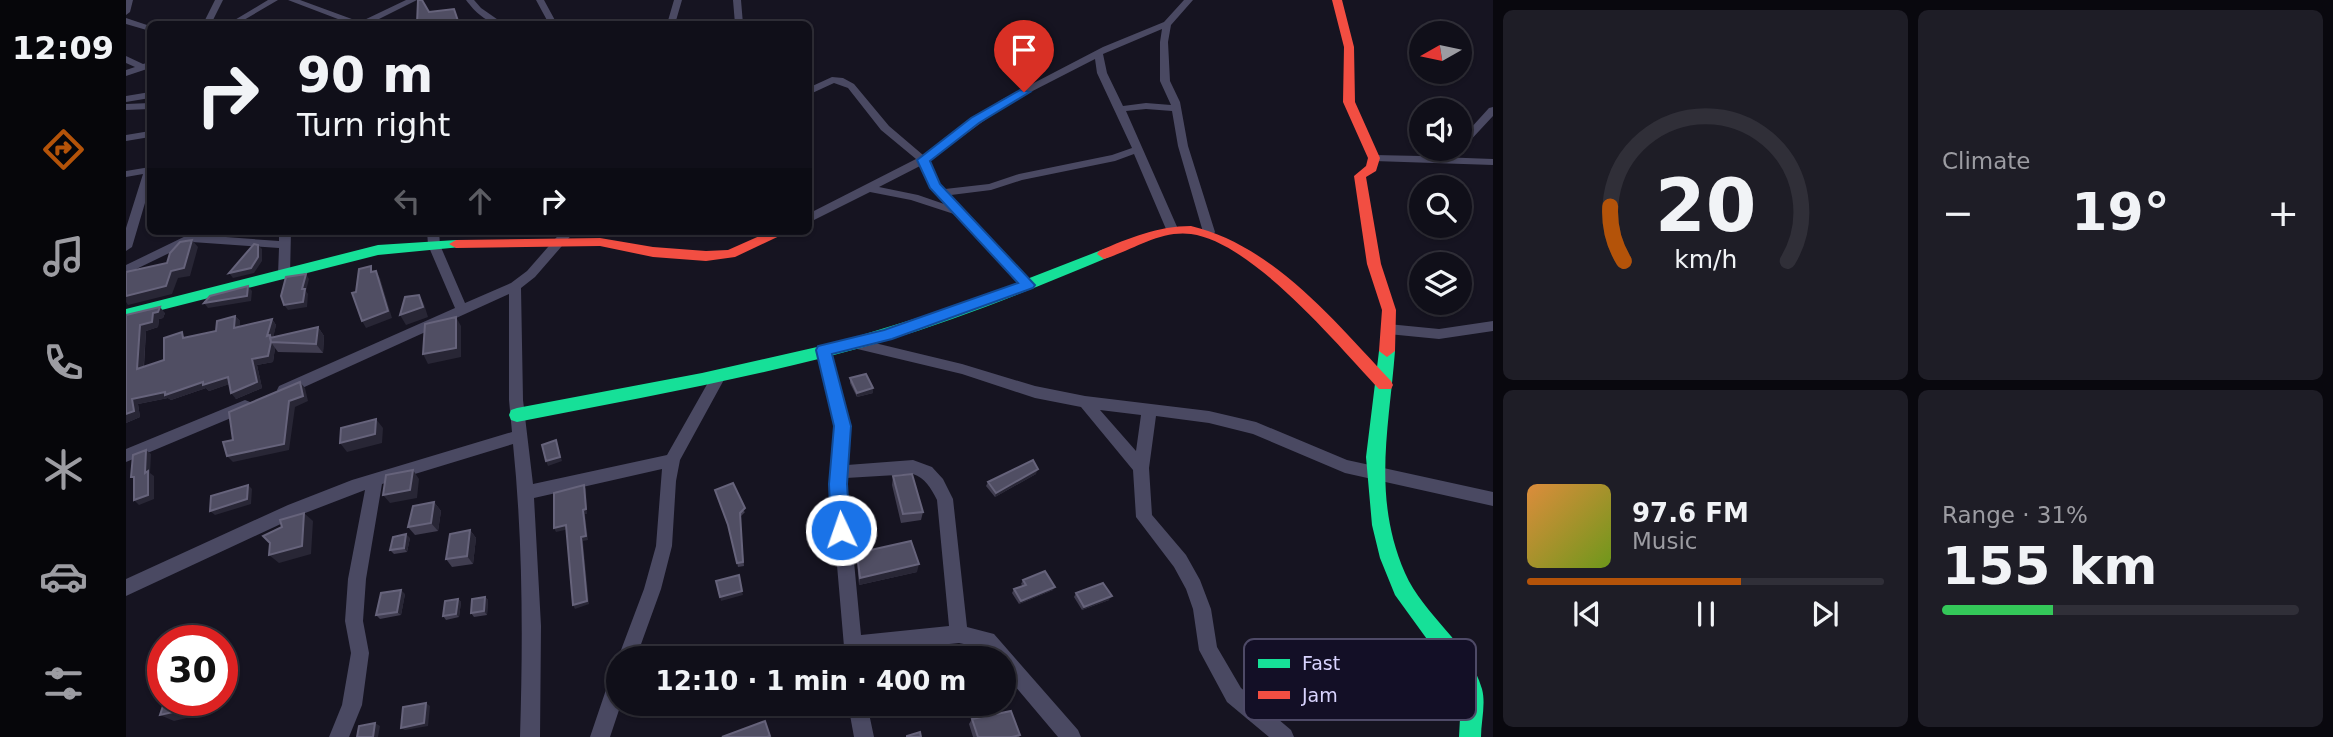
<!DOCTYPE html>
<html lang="en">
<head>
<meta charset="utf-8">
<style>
  :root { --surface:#100f19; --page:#1e1d26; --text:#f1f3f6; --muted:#9c9ca2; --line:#302f38; --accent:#b45309 }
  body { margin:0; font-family:"DejaVu Sans",sans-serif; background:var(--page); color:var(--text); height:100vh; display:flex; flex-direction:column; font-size:26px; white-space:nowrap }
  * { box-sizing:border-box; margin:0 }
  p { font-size:23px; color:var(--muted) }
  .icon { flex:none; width:38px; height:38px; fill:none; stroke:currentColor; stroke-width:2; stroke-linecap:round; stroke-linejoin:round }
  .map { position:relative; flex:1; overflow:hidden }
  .details { display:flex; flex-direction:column; gap:10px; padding:10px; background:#09080e; width:840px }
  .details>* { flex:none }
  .guide { position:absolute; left:21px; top:21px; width:665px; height:214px; border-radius:10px; box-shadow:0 2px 5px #0004,0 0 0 2px var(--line); background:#100f19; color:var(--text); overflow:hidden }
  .needle { width:46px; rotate:261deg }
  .fabs { position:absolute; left:1283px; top:21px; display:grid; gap:14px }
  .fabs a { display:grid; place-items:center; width:63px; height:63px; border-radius:50%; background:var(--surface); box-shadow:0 2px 5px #0004,0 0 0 2px var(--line); font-size:35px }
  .speed { position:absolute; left:21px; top:625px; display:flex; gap:14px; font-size:35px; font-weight:700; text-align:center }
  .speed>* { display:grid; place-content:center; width:91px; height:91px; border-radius:50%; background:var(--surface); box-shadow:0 2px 5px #0004,0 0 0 2px var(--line); line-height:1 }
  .speed .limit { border:10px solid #d22; background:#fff; color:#111 }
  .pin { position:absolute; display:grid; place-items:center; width:60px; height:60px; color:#fff; margin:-72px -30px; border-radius:50% 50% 50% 0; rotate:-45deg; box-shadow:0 0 7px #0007 }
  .pin .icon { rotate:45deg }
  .me { position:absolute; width:77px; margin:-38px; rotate:357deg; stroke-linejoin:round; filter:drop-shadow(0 0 5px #0008) }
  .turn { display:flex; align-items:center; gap:24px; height:147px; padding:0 35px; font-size:32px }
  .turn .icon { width:91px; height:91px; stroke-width:2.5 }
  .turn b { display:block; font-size:49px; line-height:60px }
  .lanes { display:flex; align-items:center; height:66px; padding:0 35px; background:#0003; justify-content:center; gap:35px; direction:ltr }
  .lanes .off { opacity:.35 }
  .big { font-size:52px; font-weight:800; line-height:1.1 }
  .details .tile { flex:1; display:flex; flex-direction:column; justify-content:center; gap:10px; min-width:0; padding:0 24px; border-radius:10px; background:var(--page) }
  .details .dial { align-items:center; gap:0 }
  .dial svg { height:182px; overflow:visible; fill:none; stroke:var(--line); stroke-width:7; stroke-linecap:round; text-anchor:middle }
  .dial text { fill:var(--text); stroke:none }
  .song { display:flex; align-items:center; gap:21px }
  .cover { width:84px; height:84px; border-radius:10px; background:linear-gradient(135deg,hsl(30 70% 55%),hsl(80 70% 35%)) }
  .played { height:7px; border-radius:4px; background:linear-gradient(90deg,var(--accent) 60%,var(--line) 60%) }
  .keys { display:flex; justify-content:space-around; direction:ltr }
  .heat { display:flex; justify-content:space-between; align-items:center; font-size:38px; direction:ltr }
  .charge { height:10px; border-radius:5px; background:linear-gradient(90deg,#34c759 31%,var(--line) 0) }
  .details .tiles { flex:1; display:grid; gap:10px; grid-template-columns:repeat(2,1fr) }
  .trip { position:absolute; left:480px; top:646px; width:410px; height:70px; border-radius:35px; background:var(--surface); box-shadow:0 2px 5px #0004,0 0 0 2px var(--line); font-weight:800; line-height:70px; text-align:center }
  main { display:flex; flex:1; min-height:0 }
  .dock { display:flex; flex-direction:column; width:126px; justify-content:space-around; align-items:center; background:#06060a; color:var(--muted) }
  .dock .icon { width:49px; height:49px }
  .dock .on { color:var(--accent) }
  .dock b { font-size:32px; color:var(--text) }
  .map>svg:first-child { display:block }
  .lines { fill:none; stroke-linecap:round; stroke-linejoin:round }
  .street { fill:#4a4962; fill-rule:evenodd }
  .fast { fill:#16e098; fill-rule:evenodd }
  .jam { fill:#f24e42; fill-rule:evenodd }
  .wall { fill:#403d50 }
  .shaded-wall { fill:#282635 }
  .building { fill:#504e63; stroke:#66637b; stroke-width:2 }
  .route { fill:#1a73e8; stroke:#114b97; stroke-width:2 }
  .key { fill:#130f26; stroke:#4e4a67; stroke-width:2 }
  .key-label { font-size:19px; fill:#d9d4ff }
</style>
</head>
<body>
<main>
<nav class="dock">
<b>12:09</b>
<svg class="icon on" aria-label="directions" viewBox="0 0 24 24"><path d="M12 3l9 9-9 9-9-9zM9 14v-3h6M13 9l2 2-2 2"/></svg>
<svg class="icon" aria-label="music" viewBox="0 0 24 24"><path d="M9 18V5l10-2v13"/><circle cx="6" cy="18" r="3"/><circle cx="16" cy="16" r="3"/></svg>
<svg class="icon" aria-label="phone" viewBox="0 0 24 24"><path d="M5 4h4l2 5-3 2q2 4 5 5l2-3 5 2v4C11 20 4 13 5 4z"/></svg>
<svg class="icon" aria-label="climate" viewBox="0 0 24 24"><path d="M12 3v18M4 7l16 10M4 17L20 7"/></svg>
<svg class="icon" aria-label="car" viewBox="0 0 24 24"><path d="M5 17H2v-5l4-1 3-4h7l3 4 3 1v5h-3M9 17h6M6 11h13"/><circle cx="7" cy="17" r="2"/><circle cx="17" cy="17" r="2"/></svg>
<svg class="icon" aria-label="filters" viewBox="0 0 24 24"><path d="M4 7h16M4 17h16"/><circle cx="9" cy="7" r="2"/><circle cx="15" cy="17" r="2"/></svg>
</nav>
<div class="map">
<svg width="1367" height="737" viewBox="0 0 1367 737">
  <rect width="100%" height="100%" fill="#161421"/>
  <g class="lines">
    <!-- street -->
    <path class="street" d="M0 0H7L4 12 0 15Z
      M89 0H97L85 24H77Z
      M142 0H152L111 24H102Z
      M162 0H174L234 22 280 0H291L243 24H225Z
      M340 0H348L355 8 378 24C362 25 349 12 340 0Z
      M410 0H418L431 24H423Z
      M548 0H556L549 24H541Z
      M607 0H615L617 24H609Z
      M1058 0H1067L1045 25 1042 42 1044 81 1054 102 1062 146 1089 232 1087 235H1079L1077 232 1052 146 1046 111 1020 109 1000 111 1052 229 1050 232H1042L1040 229 1008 154 989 161 896 180 865 190 825 195 906 282 908 285 906 288H898L831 215 785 200 744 192 682 223V214L790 159 755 130 722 88 708 83 682 95V88L706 77 717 78 728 84 763 126 797 155 875 100 977 47 1038 22ZM1036 29 1034 42V81L1045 105 1020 103 997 106 981 73 977 54ZM969 59 971 73 1006 148 986 155 893 174 863 184 819 189 814 184 803 161 881 104ZM794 166 805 187 821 205 792 195 753 187Z
      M0 18 24 26V31L0 24Z
      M0 56 17 64 24 62V68L0 76V70L9 67 0 63Z
      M24 92V98L0 102V96Z
      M24 103V109L0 110V104Z
      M1367 107V116L1341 144H1334V140L1363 108Z
      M24 131V137L0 141V135Z
      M1314 149H1328L1313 157 1367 159V165L1248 161 1243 158 1248 155 1295 156Z
      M24 167V186L6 247 0 251V228L17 174 0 177V171Z
      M153 231H165L164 275 158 279 152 275 153 248 66 242 0 274V265L68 232 73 235 153 241Z
      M301 231H313L314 245 339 303 385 283 401 271 436 231H449L409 277 395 288 397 400 407 484 541 455 588 372H598L600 376 554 460 550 481 546 546 535 589 510 658H492L518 589 530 546 536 469 408 498 415 626 414 737H394C397 639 397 542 387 444L256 484 240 579 237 621 243 653 236 705 223 737H203L216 705 225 653 219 621 222 579 239 490 174 515 0 596V579L162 505 226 480 386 432 383 400V294L163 394H153L151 390 153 386 329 308 302 245Z
      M1367 321V331L1313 339 1262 334 1255 329 1262 324 1313 329Z
      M728 338 836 364 909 386 959 396 1083 411 1130 422 1221 460 1367 492V506L1219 473 1127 434 1083 423 1030 416 1023 468 1026 515 1060 555 1074 580 1085 609 1091 647 1115 688 1165 730 1168 737H1143L1101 702 1073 650 1067 609 1060 589 1048 567 1010 517 1007 470 955 407 909 398 836 374 723 347 721 343ZM974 410 1015 415 1010 451Z
      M698 345 705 350 724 426 721 465 787 460 806 467 817 479 827 499 841 627 868 634 952 730 955 737H932L877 672V658H865L857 648 833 643 737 653V658H719L704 484 710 426 691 350ZM787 474C799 478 805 488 811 500L823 626 735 635 720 478Z
      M119 400 124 402 126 406 124 410 0 462V449Z
      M492 673V704H495L484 737H464L485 675Z
      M722 704H741L748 737H728Z"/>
    <!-- fast -->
    <path class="fast" d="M330 240 335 241 337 244 335 247 252 255 0 319V309L252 245Z
      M978 249 985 254 983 257C909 288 836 318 759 341 638 376 514 398 391 422L385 420 383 415 385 410 391 408 576 373 713 342 837 304Z
      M1261 345 1269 351C1263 429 1246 497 1279 573 1298 616 1343 643 1356 689 1360 704 1355 722 1355 737H1333L1335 700 1332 682 1269 595 1254 558 1246 525 1240 457 1253 351Z"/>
    <!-- jam -->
    <path class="jam" d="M1206 0H1216L1228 47 1229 102 1254 158 1250 171 1240 177 1255 264 1270 310 1269 351 1261 357 1253 351 1256 310 1241 264 1228 176 1240 166 1242 158 1217 102 1218 47Z
      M1065 226C1148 246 1208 321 1265 381L1267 385 1265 389H1253C1212 345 1126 242 1065 234 1034 230 1007 250 978 259L971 254 973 251C1003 238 1032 226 1065 226Z
      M645 231H664L609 257 580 261 527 257 474 246 330 248 323 244 330 240 474 238 527 247 580 251 602 250Z"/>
  </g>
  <!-- wall -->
  <path class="wall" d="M39 313 37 318 33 319 32 327 20 331 18 367 38 360 61 337 90 331 109 316 114 321 113 327 146 319 150 325 147 337 192 327 198 336 197 353 152 352 149 348 147 362 131 365 136 388 110 399 103 384 83 391 80 388 45 400 42 398 12 404 14 417 0 423V315Z
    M724 378 747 393 731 397 724 383Z
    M910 474 869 497 860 486 862 482Z
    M767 476 797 512 795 520 775 523 766 485Z
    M589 490 619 512 614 517 618 566 612 567 603 529Z
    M308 502 315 511 312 531 289 535 282 527Z
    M344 530 350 538 347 564 326 567 320 559Z
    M284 538 281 552 268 554 264 550Z
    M731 553 791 572 733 585 731 561Z
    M897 580 927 590 893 604 886 593 888 589 897 586 895 584Z
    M950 593 983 600 956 610 948 597Z
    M279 594 275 615 254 619 250 615Z
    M359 597 362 600 361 615 348 617 345 613Z
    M332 599 335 602 333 617 320 620 317 616Z
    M846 719 894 735 893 737H847L843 724Z"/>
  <!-- shaded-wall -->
  <path class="shaded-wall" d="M66 240 72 247 64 276 52 278 46 294 2 305 0 302V296L45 271Z
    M132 245 136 249V261L128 273 107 278 103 273Z
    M250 271 254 278 266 318 240 328 236 321Z
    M180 274 183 279 180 291 182 294 181 307 162 310 158 305 176 289Z
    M122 286 126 291 125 301 82 308 78 303Z
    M293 295 298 304 302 317 280 325 274 315Z
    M34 307 39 313 37 318 33 319 32 327 20 331 17 375 11 369 14 325Z
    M109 316 114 321 113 334 108 328Z
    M330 317 335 326V357L302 364 297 354Z
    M146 319 150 325 147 339 145 342 149 348 147 362 131 365 136 388 110 399 105 393 141 336Z
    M192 327 198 336 197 353 190 344Z
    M102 377 107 383 83 391 80 388 45 400 42 398 12 404 14 417 0 423V414L6 399 77 382Z
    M174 382 179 388 182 401 169 407 163 450 107 462 101 456 163 401Z
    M747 388V393L731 397V393Z
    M250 419 257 428 256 443 221 452 214 443Z
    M430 440 436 461 422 466 420 461Z
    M20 450 25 454 24 473 28 476V499L13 505 8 500 19 473Z
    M912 469 910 474 869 497 870 493Z
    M287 470 293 479 291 498 264 503 257 495Z
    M122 485 126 489 125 504 89 515 84 511Z
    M458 485 460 489 461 514H459L462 540 457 541 463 604 449 609 447 605 455 537Z
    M308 502 315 511 312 531 305 523Z
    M178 513 187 521 185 554 153 563 143 555Z
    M440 525 443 529 430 532 428 528Z
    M344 530 350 538 347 564 341 556Z
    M280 534 284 538 281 552 278 548Z
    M793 564 791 572 733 585 734 578Z
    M929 587 927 590 893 604 895 601Z
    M275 590 279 594 275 615 271 612Z
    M616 591 617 595 595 601 594 597Z
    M986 596 983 600 956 610 958 607Z
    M359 597 362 600 361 615 358 611Z
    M332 599 335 602 333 617 330 614Z
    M72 700H86L82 713 48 721 34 715Z
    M300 703 304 706 302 726 279 730 275 728Z
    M767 704H785L766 709Z
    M249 723 254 726 252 737H247Z"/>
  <!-- building -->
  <path class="building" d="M292 0H296L303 12 328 9 333 24H291Z
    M66 240 58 268 45 271 40 286 0 296V272L41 263 44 253 54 242Z
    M128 244 132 245V257L125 268 103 273Z
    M245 266V272L250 271 262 311 236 321 226 293 230 292 233 269Z
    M180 274 176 289H179L177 302 158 305 155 296 160 277Z
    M122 286 121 296 78 303 84 296Z
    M293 295 297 307 274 315 279 297Z
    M34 307 32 312 27 313 26 322 14 325 11 369 38 360V338L56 332 57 338 90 331 91 321 109 316 108 328 146 319 141 336 144 335 145 342 142 356 126 359 131 382 105 393 102 377 77 385V382L39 395V392L6 399 8 411 0 414V315Z
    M330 317V348L297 354 299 324Z
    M192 327 190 344 145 342 144 338Z
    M740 374 747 388 731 393 724 378Z
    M174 382 177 396 163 401 158 444 101 456 97 442 107 440 103 412Z
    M250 419 249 434 214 443 215 428Z
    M430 440 434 457 420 461 416 445Z
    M20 450 19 473 22 471V495L8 500V477H5L7 455Z
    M907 460 912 469 870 493 862 482Z
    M287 470 284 490 257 495 260 475Z
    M786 474 797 512 777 514 767 476Z
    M607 483 619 508 614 513 617 562 611 563 602 525 589 490Z
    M122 485 121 499 84 511 85 496Z
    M458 485 460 509 457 510 460 536 455 537 461 601 447 605 440 525 428 528V493Z
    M308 502 305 523 282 527 287 506Z
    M178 513 176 546 143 555 144 543 137 536 156 527 154 520Z
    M344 530 341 556 320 559 324 534Z
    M280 534 278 548 264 550 267 537Z
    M785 541 793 564 734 578 731 553Z
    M919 571 929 587 895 601 888 589 900 585 897 580Z
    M613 575 616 591 594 597 590 581Z
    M977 583 986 596 958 607 950 593Z
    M275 590 271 612 250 615 255 593Z
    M359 597 358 611 345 613 346 599Z
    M332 599 330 614 317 616 319 601Z
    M825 647 829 658H784Z
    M39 700H72L70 707 34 715Z
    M300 703 298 723 275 728 277 707Z
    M885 711 894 735 886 737H852L846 719Z
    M639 721 644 736 641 737H596Z
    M249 723 247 737H231L233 726Z
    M794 732 795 737H781V736Z"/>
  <!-- route -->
  <path class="route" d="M894 90 904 92 853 123 804 161 814 184 909 285 907 288 766 339 706 354 725 426 721 484 724 530 721 536 715 539 708 536 705 530 703 484 708 426 690 350 692 346 758 330 892 283 804 188 791 160 845 118Z"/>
  <!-- legend -->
  <rect x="1118" y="639" width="232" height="81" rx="10" class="key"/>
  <rect x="1132" y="659" width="32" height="9" fill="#16e098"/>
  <rect x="1132" y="691" width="32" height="8" fill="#f24e42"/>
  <g class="key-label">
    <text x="1176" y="670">Fast</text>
    <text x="1176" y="702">Jam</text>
  </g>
</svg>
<div class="fabs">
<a><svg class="needle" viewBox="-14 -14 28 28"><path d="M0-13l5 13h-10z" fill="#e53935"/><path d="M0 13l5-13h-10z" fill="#9c9ca2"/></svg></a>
<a><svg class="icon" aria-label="sound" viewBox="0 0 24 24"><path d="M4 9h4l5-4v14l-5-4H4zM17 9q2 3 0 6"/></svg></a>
<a><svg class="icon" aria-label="search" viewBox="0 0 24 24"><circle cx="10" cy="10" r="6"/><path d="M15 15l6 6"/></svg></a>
<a><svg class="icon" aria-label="layers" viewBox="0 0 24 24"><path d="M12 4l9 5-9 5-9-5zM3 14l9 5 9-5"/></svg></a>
</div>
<div class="speed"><div class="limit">30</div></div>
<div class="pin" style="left:898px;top:92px;background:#d93025"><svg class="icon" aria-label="arrive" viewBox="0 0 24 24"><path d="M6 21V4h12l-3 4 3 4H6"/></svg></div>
<svg class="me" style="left:715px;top:530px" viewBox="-20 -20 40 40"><circle r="17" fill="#1a73e8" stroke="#fff" stroke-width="3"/><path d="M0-11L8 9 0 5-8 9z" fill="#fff"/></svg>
<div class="trip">12:10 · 1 min · 400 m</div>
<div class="guide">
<div class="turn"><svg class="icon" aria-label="right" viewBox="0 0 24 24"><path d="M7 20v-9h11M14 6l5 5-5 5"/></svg><div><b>90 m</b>Turn right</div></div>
<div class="lanes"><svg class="icon off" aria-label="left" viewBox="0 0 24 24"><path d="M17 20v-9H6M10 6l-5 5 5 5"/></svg><svg class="icon off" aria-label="ahead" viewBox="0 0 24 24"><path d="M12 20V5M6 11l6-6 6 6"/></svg><svg class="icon" aria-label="right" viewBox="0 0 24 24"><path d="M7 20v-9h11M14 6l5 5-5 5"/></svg></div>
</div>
</div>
<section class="details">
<div class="tiles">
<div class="tile dial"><svg viewBox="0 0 100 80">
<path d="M14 69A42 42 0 1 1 86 69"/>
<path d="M14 69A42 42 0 0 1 8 45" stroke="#b45309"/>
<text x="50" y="56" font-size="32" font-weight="700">20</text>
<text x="50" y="72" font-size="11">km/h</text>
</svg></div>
<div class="tile"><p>Climate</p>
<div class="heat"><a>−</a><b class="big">19°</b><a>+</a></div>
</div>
<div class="tile">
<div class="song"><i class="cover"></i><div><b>97.6 FM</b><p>Music</p></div></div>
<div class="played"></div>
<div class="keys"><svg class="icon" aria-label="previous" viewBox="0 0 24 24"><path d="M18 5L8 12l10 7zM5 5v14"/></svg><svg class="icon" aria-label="pause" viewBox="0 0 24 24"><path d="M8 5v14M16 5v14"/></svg><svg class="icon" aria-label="next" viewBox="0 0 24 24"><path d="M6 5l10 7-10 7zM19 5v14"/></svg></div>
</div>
<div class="tile"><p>Range · 31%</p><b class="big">155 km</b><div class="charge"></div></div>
</div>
</section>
</main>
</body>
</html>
